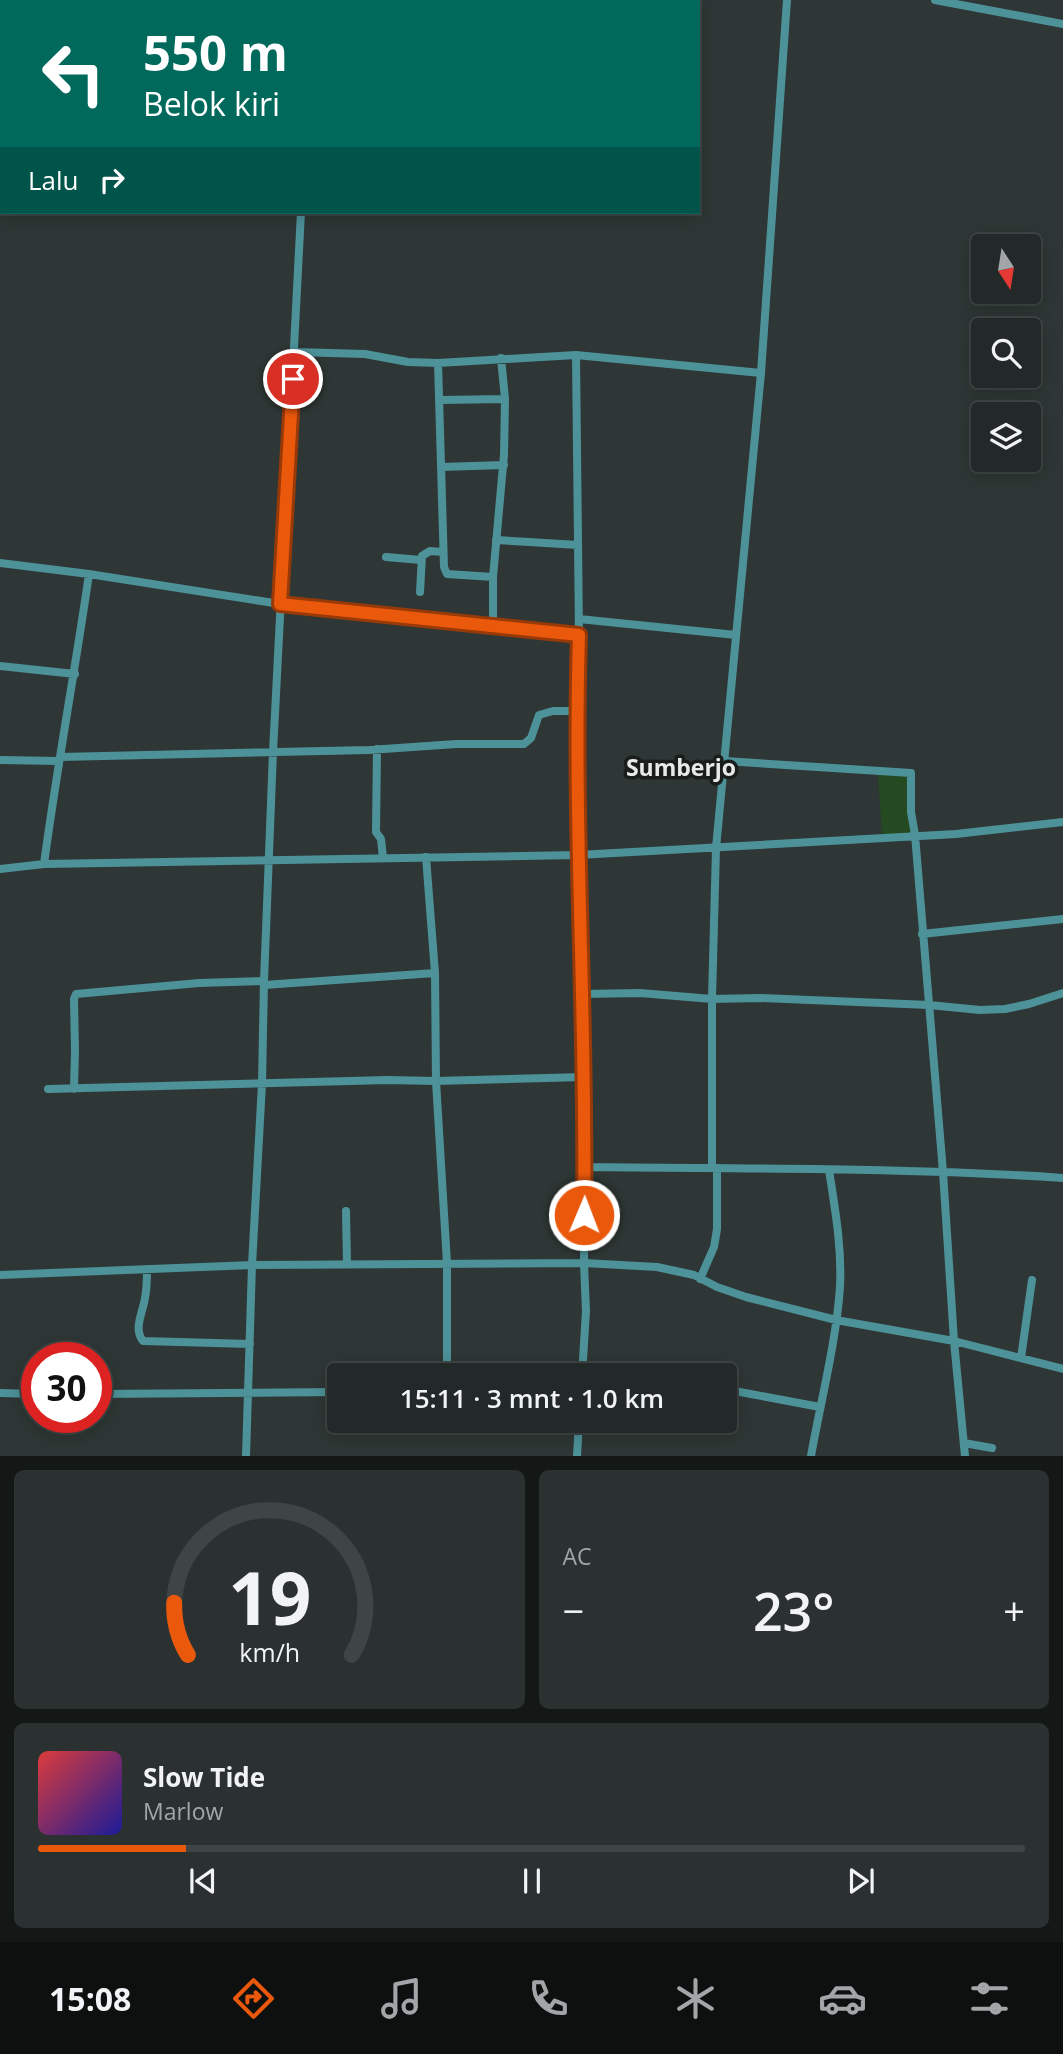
<!DOCTYPE html>
<html lang="id">
<head>
<meta charset="utf-8">
<style>
  :root { --surface:#222928; --page:#2a3130; --text:#f1f3f6; --muted:#a2a6a8; --line:#3f4545; --accent:#ea580c }
  body { margin:0; font-family:"Open Sans",sans-serif; background:var(--page); color:var(--text); height:100vh; display:flex; flex-direction:column; font-size:26px; white-space:nowrap }
  * { box-sizing:border-box; margin:0 }
  p { font-size:23px; color:var(--muted) }
  .icon { flex:none; width:38px; height:38px; fill:none; stroke:currentColor; stroke-width:2; stroke-linecap:round; stroke-linejoin:round }
  .map { position:relative; height:1456px; overflow:hidden }
  .details { display:flex; flex-direction:column; gap:14px; padding:14px; background:#131716; flex:1 }
  .details>* { flex:none }
  .banner { position:absolute; left:0px; top:0px; width:700px; height:214px; box-shadow:0 4px 18px #0003,0 0 0 2px var(--line); background:#00695c; color:#fff; overflow:hidden }
  .needle { width:46px; rotate:168deg }
  .controls { position:absolute; left:971px; top:234px; display:grid; gap:14px }
  .controls a { display:grid; place-items:center; width:70px; height:70px; border-radius:7px; background:var(--surface); box-shadow:0 4px 18px #0003,0 0 0 2px var(--line); font-size:35px }
  .speed { position:absolute; left:21px; top:1342px; display:flex; gap:14px; font-size:35px; font-weight:700; text-align:center }
  .speed>* { display:grid; place-content:center; width:91px; height:91px; border-radius:50%; background:var(--surface); box-shadow:0 4px 18px #0003,0 0 0 2px var(--line); line-height:1 }
  .speed .limit { border:10px solid #d22; background:#fff; color:#111 }
  .pin { position:absolute; display:grid; place-items:center; width:60px; height:60px; color:#fff; margin:-30px; border:4px solid #fff; border-radius:50%; box-shadow:0 2px 7px #0007 }
  .me { position:absolute; width:77px; margin:-38px; rotate:1deg; stroke-linejoin:round; filter:drop-shadow(0 0 5px #0008) }
  .turn { display:flex; align-items:center; gap:24px; height:147px; padding:0 28px; font-size:32px }
  .turn .icon { width:91px; height:91px; stroke-width:2.5 }
  .turn b { display:block; font-size:49px; line-height:60px }
  .then { display:flex; align-items:center; height:66px; padding:0 28px; background:#0003; gap:14px; font-size:26px }
  .big { font-size:52px; font-weight:600; line-height:1.1 }
  .details .tile { flex:1; display:flex; flex-direction:column; justify-content:center; gap:10px; min-width:0; padding:0 24px; border-radius:10px; background:var(--page) }
  .details .dial { align-items:center; gap:0 }
  .dial svg { height:182px; overflow:visible; fill:none; stroke:var(--line); stroke-width:7; stroke-linecap:round; text-anchor:middle }
  .dial text { fill:var(--text); stroke:none }
  .song { display:flex; align-items:center; gap:21px }
  .cover { width:84px; height:84px; border-radius:10px; background:linear-gradient(135deg,hsl(0 70% 55%),hsl(240 70% 35%)) }
  .played { height:7px; border-radius:4px; background:linear-gradient(90deg,var(--accent) 15%,var(--line) 15%) }
  .keys { display:flex; justify-content:space-around; direction:ltr }
  .heat { display:flex; justify-content:space-between; align-items:center; font-size:38px; direction:ltr }
  .details .tiles { flex:1; display:grid; gap:14px; grid-template-columns:1fr 1fr }
  .tile:last-child { grid-column:span 2 }
  .trip { position:absolute; left:327px; top:1363px; width:410px; height:70px; border-radius:7px; background:var(--surface); box-shadow:0 4px 18px #0003,0 0 0 2px var(--line); font-weight:600; line-height:70px; text-align:center }
  .tabs { display:flex; height:112px; justify-content:space-around; align-items:center; background:#0e1010; color:var(--muted) }
  .tabs .icon { width:49px; height:49px }
  .tabs .on { color:var(--accent) }
  .tabs b { font-size:32px; color:var(--text) }
  .map>svg:first-child { display:block }
  .green { fill:#254921 }
  .lines { fill:none; stroke-linecap:round; stroke-linejoin:round }
  .minor { stroke:#4d9299; stroke-width:8 }
  .route-casing { stroke:#983908; stroke-width:18 }
  .route { stroke:#ea580c; stroke-width:12 }
  .labels { text-anchor:middle; stroke-width:7; stroke-linejoin:round; paint-order:stroke }
  .quarter-label { font-size:23px; font-weight:bold; fill:#e6ebea; stroke:#191d1c }
</style>
</head>
<body>
<div class="map">
<svg width="1063" height="1456" viewBox="0 0 1063 1456">
  <rect width="100%" height="100%" fill="#2e3735"/>
  <!-- green -->
  <path class="green" d="M908 774 913 833 882 835 878 775Z"/>
  <g class="lines">
    <!-- minor -->
    <path class="minor" d="M935 0 1063 24
      M310 2V0
      M295 352 365 354 408 362 438 363 576 355 761 373
      M576 355 579 635
      M438 363 444 567 447 574 493 577
      M440 400 505 399
      M441 467 504 465
      M496 540 578 545
      M386 557 421 560
      M0 563 89 574 280 604 579 635 577 711 578 855 956 834 1063 822
      M420 592 422 556 430 551 443 552
      M579 619 736 635
      M493 627V577L504 455 505 399 501 358
      M0 666 75 674
      M377 749 376 832 381 839 383 858
      M60 757 369 750 456 744H524L531 738 539 715 553 711H577
      M0 760 59 761
      M725 761 911 773V812L915 835 943 1172 954 1341 965 1456
      M426 857 435 973 436 1081 447 1263V1376
      M44 864C57 767 75 671 89 574
      M0 869 44 864 578 855 581 920 585 1167 584 1263 586 1311 582 1376
      M922 934 1063 919
      M264 985 435 973
      M582 994 640 993 712 999 760 998 929 1005 980 1010 1005 1009 1029 1004 1063 993
      M48 1089 388 1080 436 1081 584 1077
      M74 1089 75 1051 74 999 76 994 199 983 264 981
      M585 1167C744 1169 904 1167 1063 1178
      M712 1168V999L716 848 761 373 787 0
      M346 1211 347 1264
      M147 1269C147 1278 147 1288 145 1298 143 1312 133 1329 143 1341L250 1344
      M0 1275 252 1265 584 1263 657 1267 694 1275 717 1287 746 1297 836 1320 954 1341 1063 1369
      M700 1279 714 1247 717 1229V1168
      M1021 1358 1032 1280
      M724 1389 820 1407
      M0 1393 37 1394
      M96 1394 340 1392
      M964 1443 992 1448
      M246 1456 252 1265 262 1084 264 981 273 752 301 212
      M577 1456 579 1421
      M811 1456C821 1400 836 1343 840 1287 842 1247 835 1209 829 1170"/>
  </g>
  <g class="lines">
    <defs>
      <path id="route" d="M293 379 280 604 579 635C573 829 587 1022 584 1215"/>
    </defs>
    <!-- route casing -->
    <use href="#route" class="route-casing"/>
    <!-- route -->
    <use href="#route" class="route"/>
  </g>
  <g class="labels">
    <!-- quarter labels -->
    <g class="quarter-label">
      <text x="681" y="776">Sumberjo</text>
    </g>
  </g>
</svg>
<div class="controls">
<a><svg class="needle" viewBox="-14 -14 28 28"><path d="M0-13l5 13h-10z" fill="#e53935"/><path d="M0 13l5-13h-10z" fill="#a2a6a8"/></svg></a>
<a><svg class="icon" aria-label="search" viewBox="0 0 24 24"><circle cx="10" cy="10" r="6"/><path d="M15 15l6 6"/></svg></a>
<a><svg class="icon" aria-label="layers" viewBox="0 0 24 24"><path d="M12 4l9 5-9 5-9-5zM3 14l9 5 9-5"/></svg></a>
</div>
<div class="speed"><div class="limit">30</div></div>
<div class="pin" style="left:293px;top:379px;background:#d93025"><svg class="icon" aria-label="arrive" viewBox="0 0 24 24"><path d="M6 21V4h12l-3 4 3 4H6"/></svg></div>
<svg class="me" style="left:584px;top:1215px" viewBox="-20 -20 40 40"><circle r="17" fill="#ea580c" stroke="#fff" stroke-width="3"/><path d="M0-11L8 9 0 5-8 9z" fill="#fff"/></svg>
<div class="trip">15:11 · 3 mnt · 1.0 km</div>
<div class="banner">
<div class="turn"><svg class="icon" aria-label="left" viewBox="0 0 24 24"><path d="M17 20v-9H6M10 6l-5 5 5 5"/></svg><div><b>550 m</b>Belok kiri</div></div>
<div class="then">Lalu<svg class="icon" aria-label="right" viewBox="0 0 24 24"><path d="M7 20v-9h11M14 6l5 5-5 5"/></svg></div>
</div>
</div>
<section class="details">
<div class="tiles">
<div class="tile dial"><svg viewBox="0 0 100 80">
<path d="M14 69A42 42 0 1 1 86 69"/>
<path d="M14 69A42 42 0 0 1 8 46" stroke="#ea580c"/>
<text x="50" y="56" font-size="32" font-weight="700">19</text>
<text x="50" y="72" font-size="11">km/h</text>
</svg></div>
<div class="tile"><p>AC</p>
<div class="heat"><a>−</a><b class="big">23°</b><a>+</a></div>
</div>
<div class="tile">
<div class="song"><i class="cover"></i><div><b>Slow Tide</b><p>Marlow</p></div></div>
<div class="played"></div>
<div class="keys"><svg class="icon" aria-label="previous" viewBox="0 0 24 24"><path d="M18 5L8 12l10 7zM5 5v14"/></svg><svg class="icon" aria-label="pause" viewBox="0 0 24 24"><path d="M8 5v14M16 5v14"/></svg><svg class="icon" aria-label="next" viewBox="0 0 24 24"><path d="M6 5l10 7-10 7zM19 5v14"/></svg></div>
</div>
</div>
</section>
<nav class="tabs">
<b>15:08</b>
<svg class="icon on" aria-label="directions" viewBox="0 0 24 24"><path d="M12 3l9 9-9 9-9-9zM9 14v-3h6M13 9l2 2-2 2"/></svg>
<svg class="icon" aria-label="music" viewBox="0 0 24 24"><path d="M9 18V5l10-2v13"/><circle cx="6" cy="18" r="3"/><circle cx="16" cy="16" r="3"/></svg>
<svg class="icon" aria-label="phone" viewBox="0 0 24 24"><path d="M5 4h4l2 5-3 2q2 4 5 5l2-3 5 2v4C11 20 4 13 5 4z"/></svg>
<svg class="icon" aria-label="climate" viewBox="0 0 24 24"><path d="M12 3v18M4 7l16 10M4 17L20 7"/></svg>
<svg class="icon" aria-label="car" viewBox="0 0 24 24"><path d="M5 17H2v-5l4-1 3-4h7l3 4 3 1v5h-3M9 17h6M6 11h13"/><circle cx="7" cy="17" r="2"/><circle cx="17" cy="17" r="2"/></svg>
<svg class="icon" aria-label="filters" viewBox="0 0 24 24"><path d="M4 7h16M4 17h16"/><circle cx="9" cy="7" r="2"/><circle cx="15" cy="17" r="2"/></svg>
</nav>
</body>
</html>
